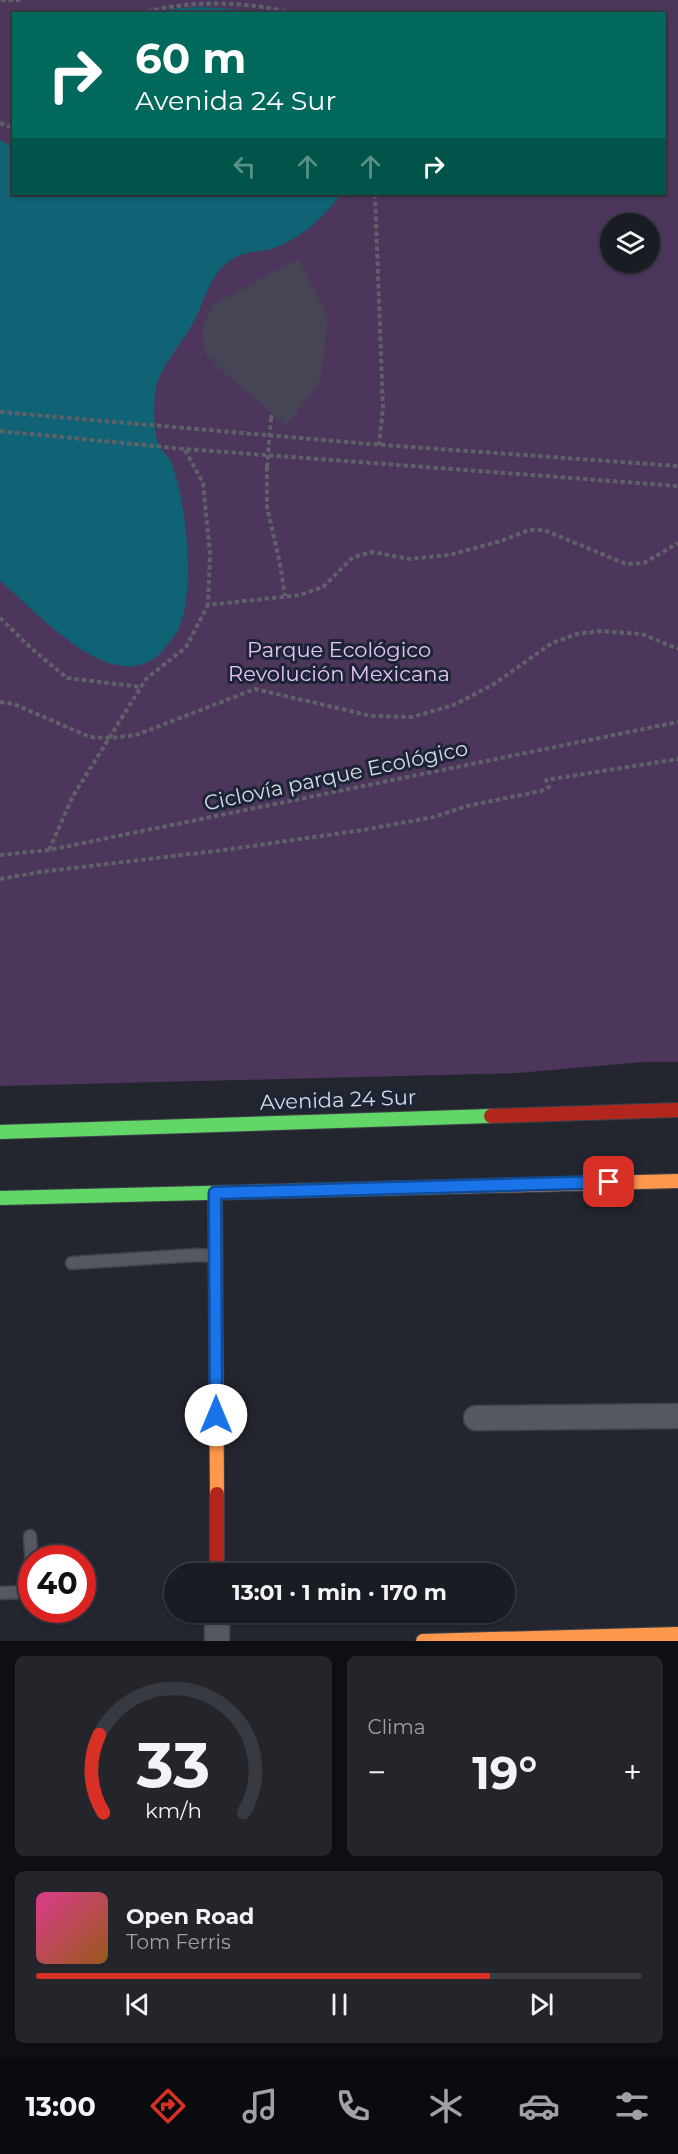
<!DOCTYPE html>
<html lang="es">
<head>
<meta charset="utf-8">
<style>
  :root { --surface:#1a1c23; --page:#23252b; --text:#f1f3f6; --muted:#9fa1a6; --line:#383a41; --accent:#d93025 }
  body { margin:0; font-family:Montserrat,sans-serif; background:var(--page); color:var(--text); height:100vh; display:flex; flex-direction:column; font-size:22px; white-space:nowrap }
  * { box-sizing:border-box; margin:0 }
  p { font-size:20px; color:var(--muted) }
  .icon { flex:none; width:33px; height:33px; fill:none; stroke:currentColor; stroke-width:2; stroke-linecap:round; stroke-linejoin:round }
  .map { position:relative; height:1641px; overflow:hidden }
  .details { display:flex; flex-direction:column; gap:15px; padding:15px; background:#0e0f13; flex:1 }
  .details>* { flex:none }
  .guide { position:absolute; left:12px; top:12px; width:654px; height:183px; border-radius:0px; box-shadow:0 2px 4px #0004,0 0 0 2px var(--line); background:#00695c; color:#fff; overflow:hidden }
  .fabs { position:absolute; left:600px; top:213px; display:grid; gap:12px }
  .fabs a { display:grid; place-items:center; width:60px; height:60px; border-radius:50%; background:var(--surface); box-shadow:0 2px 4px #0004,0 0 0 2px var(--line); font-size:30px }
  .speed { position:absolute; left:18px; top:1545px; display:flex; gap:12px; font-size:30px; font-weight:700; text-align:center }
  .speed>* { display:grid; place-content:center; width:78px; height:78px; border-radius:50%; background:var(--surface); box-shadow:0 2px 4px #0004,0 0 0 2px var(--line); line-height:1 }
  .speed .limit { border:9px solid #d22; background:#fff; color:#111 }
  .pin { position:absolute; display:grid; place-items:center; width:51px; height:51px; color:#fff; margin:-26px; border-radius:12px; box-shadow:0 3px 9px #0006 }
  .me { position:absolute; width:66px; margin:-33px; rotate:0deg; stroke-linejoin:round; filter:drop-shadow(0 0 4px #0008) }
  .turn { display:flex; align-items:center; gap:21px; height:126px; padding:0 24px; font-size:27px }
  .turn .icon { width:78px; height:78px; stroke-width:2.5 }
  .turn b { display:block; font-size:42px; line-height:51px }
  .lanes { display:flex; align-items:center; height:57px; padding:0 24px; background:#0003; justify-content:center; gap:30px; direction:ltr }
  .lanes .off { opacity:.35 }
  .big { font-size:45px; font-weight:700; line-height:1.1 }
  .details .widget { flex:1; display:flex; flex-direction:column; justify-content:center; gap:9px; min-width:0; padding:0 21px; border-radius:9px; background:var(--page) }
  .details .dial { align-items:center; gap:0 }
  .dial svg { height:156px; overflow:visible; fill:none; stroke:var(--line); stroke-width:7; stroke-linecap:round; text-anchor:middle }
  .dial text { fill:var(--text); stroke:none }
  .song { display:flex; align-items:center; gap:18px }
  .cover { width:72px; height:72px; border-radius:9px; background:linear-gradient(135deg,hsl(330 70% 55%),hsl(30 70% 35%)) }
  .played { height:6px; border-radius:3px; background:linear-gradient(90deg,var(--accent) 75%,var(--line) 75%) }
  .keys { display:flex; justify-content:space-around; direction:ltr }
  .heat { display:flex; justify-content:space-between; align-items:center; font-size:33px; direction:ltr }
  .details .tiles { flex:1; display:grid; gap:15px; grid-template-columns:1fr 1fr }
  .widget:last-child { grid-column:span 2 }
  .trip { position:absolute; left:164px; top:1563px; width:351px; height:60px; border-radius:30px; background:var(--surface); box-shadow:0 2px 4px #0004,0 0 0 2px var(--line); font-weight:700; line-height:60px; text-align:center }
  .menu { display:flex; height:96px; justify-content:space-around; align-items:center; background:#0a0b0e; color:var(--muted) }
  .menu .icon { width:42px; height:42px }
  .menu .selected { color:var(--accent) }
  .menu b { font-size:27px; color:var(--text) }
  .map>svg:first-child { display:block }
  .green { fill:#4d365b; fill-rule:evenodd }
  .water { fill:#0f6375 }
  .building { fill:#464556 }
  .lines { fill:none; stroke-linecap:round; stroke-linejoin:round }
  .lane-casing { stroke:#3d4148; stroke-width:15 }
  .street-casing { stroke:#3d4148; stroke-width:27 }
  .fast-casing { stroke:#3d4148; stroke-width:16 }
  .slow-casing { stroke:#3d4148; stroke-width:16 }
  .jam-casing { stroke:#3d4148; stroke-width:16 }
  .path { stroke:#5e6268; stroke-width:4; stroke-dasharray:4.5 3; stroke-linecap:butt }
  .lane { stroke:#55585f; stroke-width:12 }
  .street { stroke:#55585f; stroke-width:24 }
  .fast { stroke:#63d668; stroke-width:14 }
  .slow { stroke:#ff974d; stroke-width:14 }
  .jam { stroke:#b3261e; stroke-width:14 }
  .path-bridge { stroke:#5e6268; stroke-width:4; stroke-dasharray:4.5 3; stroke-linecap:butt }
  .route-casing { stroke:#114b97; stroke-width:15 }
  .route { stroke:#1a73e8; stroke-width:10 }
  .labels { text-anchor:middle; stroke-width:6; stroke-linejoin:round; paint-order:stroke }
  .park-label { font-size:21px; fill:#e6c4f8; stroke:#1d2435 }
  .street-label { font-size:21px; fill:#d5dbe6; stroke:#1d2435 }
</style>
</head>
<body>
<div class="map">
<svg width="678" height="1641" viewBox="0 0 678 1641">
  <rect width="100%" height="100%" fill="#23262f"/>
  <!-- green -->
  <path class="green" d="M0 0H678V1062H643L518 1073 0 1086ZM14 14H664V194H14ZM610 224H650V262H610Z"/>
  <!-- water -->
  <path class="water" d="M196 7 221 8 260 13H156L172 9Z
    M0 140 13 147 14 194H341C324 217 300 240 271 249 258 252 243 252 232 259 207 275 205 305 190 328 179 346 164 363 157 383 153 396 153 433 159 445 162 451 167 455 170 460 173 466 175 475 177 481 187 517 195 596 178 630 174 636 169 643 165 648 118 706 37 611 0 581Z"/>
  <!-- building -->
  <path class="building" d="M299 259 328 318 320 381 287 426 219 368 207 355 203 346V338L204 326 212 305Z"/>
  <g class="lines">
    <defs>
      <path id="lane" d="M72 1263 197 1255 215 1256
        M30 1536 32 1570
        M0 1593 24 1592 30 1589 32 1585"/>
      <path id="street" d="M476 1418 678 1416
        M217 1612V1641"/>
      <path id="fast" d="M0 1132 491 1116
        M0 1198 445 1187"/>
      <path id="slow" d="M445 1187 678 1181
        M215 1193 217 1494
        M423 1641 678 1634"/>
      <path id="jam" d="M491 1116 678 1110
        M217 1494V1574"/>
    </defs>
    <!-- lane casing -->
    <use href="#lane" class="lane-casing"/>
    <!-- street casing -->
    <use href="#street" class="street-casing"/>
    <!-- fast casing -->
    <use href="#fast" class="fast-casing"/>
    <!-- slow casing -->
    <use href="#slow" class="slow-casing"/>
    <!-- jam casing -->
    <use href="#jam" class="jam-casing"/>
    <!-- path -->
    <path class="path" d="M1 0H21
      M140 14C181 0 251 0 292 14
      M0 123 14 128
      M375 194 383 408 379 445
      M0 412 370 444 678 466
      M271 419 272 413
      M0 431 185 449 678 486
      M185 450 203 483 210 554 208 605
      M267 467V507L280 564 285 596
      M0 618 31 648 67 678 141 687
      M0 702 14 704 90 737 110 738 136 735 255 689 372 716 412 717 454 705 494 684 552 643 577 634 601 631 642 634 678 649
      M49 850 73 796 146 679 186 647 208 605 300 595 323 587 353 557 373 552 409 559 449 555 501 541 529 530H544L626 564 644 563 678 543
      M0 855 49 850 678 722
      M0 879 40 872 224 850 363 830 434 817 467 806 541 791 549 787 546 780 678 759"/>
    <!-- lane -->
    <use href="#lane" class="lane"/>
    <!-- street -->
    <use href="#street" class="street"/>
    <!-- fast -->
    <use href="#fast" class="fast"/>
    <!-- slow -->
    <use href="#slow" class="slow"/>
    <!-- jam -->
    <use href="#jam" class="jam"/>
    <!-- path-bridge -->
    <path class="path-bridge" d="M267 467 271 419"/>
  </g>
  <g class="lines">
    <defs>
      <path id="route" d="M216 1415 215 1193 609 1182"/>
    </defs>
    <!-- route casing -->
    <use href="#route" class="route-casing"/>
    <!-- route -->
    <use href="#route" class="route"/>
  </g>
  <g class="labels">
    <!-- park labels -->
    <g class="park-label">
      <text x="339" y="657">Parque Ecológico<tspan x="339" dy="24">Revolución Mexicana</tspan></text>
    </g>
    <!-- street labels -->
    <g class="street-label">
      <text transform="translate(336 776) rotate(-12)" y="7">Ciclovía parque Ecológico</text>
      <text transform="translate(338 1100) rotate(-2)" y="7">Avenida 24 Sur</text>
    </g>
  </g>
</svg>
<div class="fabs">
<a><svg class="icon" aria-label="layers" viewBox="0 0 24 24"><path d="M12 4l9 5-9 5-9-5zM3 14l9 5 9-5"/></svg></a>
</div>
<div class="speed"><div class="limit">40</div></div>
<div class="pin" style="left:609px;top:1182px;background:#d93025"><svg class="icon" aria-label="arrive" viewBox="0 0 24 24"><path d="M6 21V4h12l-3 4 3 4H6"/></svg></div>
<svg class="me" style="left:216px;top:1415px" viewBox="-20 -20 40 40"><circle r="19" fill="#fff"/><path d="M0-13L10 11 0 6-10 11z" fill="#1a73e8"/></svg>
<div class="trip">13:01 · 1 min · 170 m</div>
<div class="guide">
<div class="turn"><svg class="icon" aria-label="right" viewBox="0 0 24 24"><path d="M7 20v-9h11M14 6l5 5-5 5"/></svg><div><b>60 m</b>Avenida 24 Sur</div></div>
<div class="lanes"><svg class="icon off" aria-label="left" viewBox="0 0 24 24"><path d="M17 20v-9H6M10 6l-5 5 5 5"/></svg><svg class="icon off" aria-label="ahead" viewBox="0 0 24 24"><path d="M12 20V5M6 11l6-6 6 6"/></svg><svg class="icon off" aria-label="ahead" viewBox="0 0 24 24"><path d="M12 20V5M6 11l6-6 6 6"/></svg><svg class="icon" aria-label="right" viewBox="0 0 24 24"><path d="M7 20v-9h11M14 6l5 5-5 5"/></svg></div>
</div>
</div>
<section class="details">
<div class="tiles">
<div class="widget dial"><svg viewBox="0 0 100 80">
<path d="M14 69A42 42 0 1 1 86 69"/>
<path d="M14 69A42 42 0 0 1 12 29" stroke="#d93025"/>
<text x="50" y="56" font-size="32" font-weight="700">33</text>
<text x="50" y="72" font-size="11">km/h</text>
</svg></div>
<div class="widget"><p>Clima</p>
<div class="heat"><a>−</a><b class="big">19°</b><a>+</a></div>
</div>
<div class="widget">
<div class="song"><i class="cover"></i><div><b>Open Road</b><p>Tom Ferris</p></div></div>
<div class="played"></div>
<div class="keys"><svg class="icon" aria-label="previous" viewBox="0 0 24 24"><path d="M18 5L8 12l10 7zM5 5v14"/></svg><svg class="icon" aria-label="pause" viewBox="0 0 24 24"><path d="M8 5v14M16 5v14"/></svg><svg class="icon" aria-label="next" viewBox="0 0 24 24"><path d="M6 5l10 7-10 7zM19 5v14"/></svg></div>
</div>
</div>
</section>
<nav class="menu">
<b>13:00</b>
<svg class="icon selected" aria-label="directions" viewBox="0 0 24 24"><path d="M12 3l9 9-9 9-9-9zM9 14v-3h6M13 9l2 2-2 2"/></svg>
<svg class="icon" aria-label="music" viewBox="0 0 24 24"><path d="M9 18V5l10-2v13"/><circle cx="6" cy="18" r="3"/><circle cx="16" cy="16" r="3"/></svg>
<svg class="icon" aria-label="phone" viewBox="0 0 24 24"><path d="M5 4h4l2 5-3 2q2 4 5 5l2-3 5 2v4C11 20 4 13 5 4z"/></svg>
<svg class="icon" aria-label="climate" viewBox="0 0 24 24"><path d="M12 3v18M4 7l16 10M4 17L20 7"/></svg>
<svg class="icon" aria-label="car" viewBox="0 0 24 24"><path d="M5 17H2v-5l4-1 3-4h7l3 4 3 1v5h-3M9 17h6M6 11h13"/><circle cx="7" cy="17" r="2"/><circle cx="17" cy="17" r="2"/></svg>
<svg class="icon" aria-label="filters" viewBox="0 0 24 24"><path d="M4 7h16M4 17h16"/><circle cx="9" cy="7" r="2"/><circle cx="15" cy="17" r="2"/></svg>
</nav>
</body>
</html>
